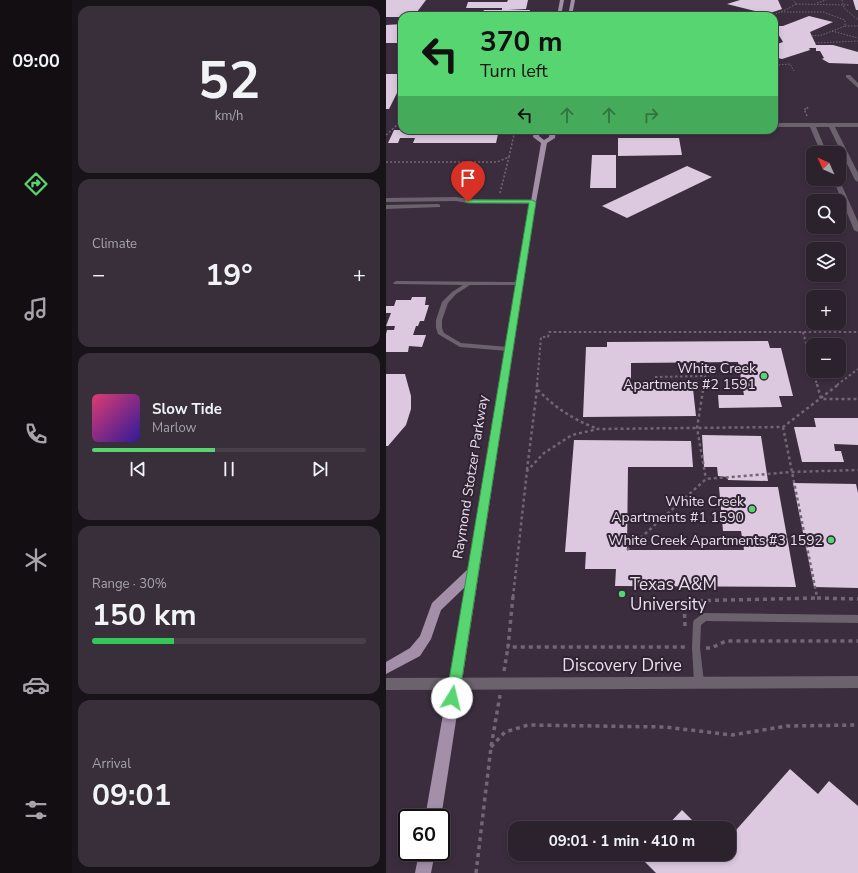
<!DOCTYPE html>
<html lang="en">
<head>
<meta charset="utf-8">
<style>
  :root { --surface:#2c222e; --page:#382f3a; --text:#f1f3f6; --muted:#a6a4aa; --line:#483f4a; --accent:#57d570 }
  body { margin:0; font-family:"Nunito Sans",sans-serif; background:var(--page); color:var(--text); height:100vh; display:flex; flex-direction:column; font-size:15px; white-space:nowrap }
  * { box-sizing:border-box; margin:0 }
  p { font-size:13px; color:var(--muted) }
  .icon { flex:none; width:22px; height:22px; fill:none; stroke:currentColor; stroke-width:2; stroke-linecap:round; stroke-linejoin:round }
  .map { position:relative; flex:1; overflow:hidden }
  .side { display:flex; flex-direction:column; gap:6px; padding:6px; background:#181319; width:314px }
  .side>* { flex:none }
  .hud { position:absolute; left:12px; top:12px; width:380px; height:122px; border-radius:12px; box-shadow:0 2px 6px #0003,0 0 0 1px var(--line); background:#57d570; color:#111; overflow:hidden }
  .needle { width:26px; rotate:315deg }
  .buttons { position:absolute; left:420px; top:146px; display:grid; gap:8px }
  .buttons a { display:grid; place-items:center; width:40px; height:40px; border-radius:8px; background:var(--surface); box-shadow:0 2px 6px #0003,0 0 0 1px var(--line); font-size:20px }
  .speed { position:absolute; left:12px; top:809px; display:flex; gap:8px; font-size:20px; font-weight:700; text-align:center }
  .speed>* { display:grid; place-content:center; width:52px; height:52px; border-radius:50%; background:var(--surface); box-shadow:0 2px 6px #0003,0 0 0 1px var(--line); line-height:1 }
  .speed .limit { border:2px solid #111; border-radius:6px; background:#fff; color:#111 }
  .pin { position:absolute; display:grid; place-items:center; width:34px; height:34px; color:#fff; margin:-41px -17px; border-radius:50% 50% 50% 0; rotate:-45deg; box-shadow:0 0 4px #0007 }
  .pin .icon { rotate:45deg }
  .me { position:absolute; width:44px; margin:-22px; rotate:9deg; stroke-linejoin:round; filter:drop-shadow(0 0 3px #0008) }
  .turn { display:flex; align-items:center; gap:14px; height:84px; padding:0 16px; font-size:18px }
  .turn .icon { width:52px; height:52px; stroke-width:2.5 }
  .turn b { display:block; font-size:28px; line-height:34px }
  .lanes { display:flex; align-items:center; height:38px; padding:0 16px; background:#0003; justify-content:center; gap:20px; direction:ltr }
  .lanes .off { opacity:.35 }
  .big { font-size:30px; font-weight:700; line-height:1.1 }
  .side .widget { flex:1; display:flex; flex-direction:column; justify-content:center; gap:6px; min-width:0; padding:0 14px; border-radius:12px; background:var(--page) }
  .side .dial { align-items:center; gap:0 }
  .dial b { font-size:52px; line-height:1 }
  .song { display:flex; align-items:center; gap:12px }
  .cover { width:48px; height:48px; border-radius:6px; background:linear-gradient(135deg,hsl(340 70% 55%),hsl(250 70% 35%)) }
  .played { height:4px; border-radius:2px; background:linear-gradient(90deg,var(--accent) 45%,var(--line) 45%) }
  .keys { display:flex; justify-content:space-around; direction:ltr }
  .heat { display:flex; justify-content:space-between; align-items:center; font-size:22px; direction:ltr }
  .charge { height:6px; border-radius:3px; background:linear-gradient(90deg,#34c759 30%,var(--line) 0) }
  .trip { position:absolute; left:122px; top:821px; width:228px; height:40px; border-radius:12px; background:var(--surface); box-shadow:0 2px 6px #0003,0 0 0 1px var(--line); font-weight:700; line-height:40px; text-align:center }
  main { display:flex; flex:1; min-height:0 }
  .tab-bar { display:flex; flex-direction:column; width:72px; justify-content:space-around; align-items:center; background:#120e12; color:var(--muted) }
  .tab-bar .icon { width:28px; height:28px }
  .tab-bar .active { color:var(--accent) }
  .tab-bar b { font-size:18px; color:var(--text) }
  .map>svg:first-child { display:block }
  .building { fill:#dcc9e0 }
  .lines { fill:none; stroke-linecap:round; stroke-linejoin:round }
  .path-far4 { stroke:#726675; stroke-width:1; stroke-dasharray:1.5 1.5; stroke-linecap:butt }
  .path-far3 { stroke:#726675; stroke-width:1.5; stroke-dasharray:2 2; stroke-linecap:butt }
  .path-far2 { stroke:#726675; stroke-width:2; stroke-dasharray:2.5 2.5; stroke-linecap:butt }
  .path-far1 { stroke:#726675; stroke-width:2.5; stroke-dasharray:3 3; stroke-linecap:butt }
  .path { stroke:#726675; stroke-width:3.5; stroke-dasharray:4 4; stroke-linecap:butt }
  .lane { fill:#6c626e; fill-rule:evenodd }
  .street { fill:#6c626e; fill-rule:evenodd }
  .primary { fill:#a48fa8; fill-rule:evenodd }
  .route { fill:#57d570; stroke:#398a49 }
  .poi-dot { fill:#57d570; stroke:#312334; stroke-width:1.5 }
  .labels { text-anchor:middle; stroke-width:4; stroke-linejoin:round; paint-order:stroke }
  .poi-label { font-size:14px; fill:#e8dfea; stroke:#312334; text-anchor:end }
  .street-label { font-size:14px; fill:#e8dfea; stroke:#312334 }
  .near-poi-label { font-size:17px; fill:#e8dfea; stroke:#312334; text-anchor:start }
  .near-street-label { font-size:17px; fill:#e8dfea; stroke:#312334 }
</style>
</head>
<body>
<main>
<nav class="tab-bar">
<b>09:00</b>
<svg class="icon active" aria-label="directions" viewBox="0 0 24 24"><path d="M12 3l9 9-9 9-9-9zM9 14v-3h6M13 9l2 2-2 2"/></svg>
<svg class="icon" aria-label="music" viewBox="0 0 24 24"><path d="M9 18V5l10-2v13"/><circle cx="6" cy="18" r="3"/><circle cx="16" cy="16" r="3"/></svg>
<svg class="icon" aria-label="phone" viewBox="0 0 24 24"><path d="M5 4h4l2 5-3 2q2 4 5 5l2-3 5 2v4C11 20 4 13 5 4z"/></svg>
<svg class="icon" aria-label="climate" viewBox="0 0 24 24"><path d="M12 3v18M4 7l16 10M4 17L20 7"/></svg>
<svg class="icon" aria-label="car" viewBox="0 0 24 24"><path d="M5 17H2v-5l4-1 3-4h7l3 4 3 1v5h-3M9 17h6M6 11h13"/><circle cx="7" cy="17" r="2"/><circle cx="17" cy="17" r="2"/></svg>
<svg class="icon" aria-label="filters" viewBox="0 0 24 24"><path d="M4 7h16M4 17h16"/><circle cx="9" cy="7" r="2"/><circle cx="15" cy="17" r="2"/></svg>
</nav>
<section class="side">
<div class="widget dial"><b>52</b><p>km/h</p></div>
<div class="widget"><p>Climate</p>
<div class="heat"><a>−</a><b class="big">19°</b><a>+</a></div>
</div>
<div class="widget">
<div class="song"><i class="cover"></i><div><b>Slow Tide</b><p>Marlow</p></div></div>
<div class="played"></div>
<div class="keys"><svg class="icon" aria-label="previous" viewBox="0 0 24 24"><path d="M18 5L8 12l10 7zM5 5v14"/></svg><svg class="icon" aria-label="pause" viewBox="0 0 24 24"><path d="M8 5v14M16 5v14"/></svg><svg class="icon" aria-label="next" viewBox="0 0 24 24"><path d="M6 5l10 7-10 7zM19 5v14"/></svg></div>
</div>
<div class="widget"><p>Range · 30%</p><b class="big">150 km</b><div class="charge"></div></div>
<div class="widget"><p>Arrival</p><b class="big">09:01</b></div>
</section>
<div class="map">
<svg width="472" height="873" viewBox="0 0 472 873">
  <rect width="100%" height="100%" fill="#3b2d3e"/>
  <!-- building -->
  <path class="building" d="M0 0H40L28 16 16 17H0Z
    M122 0H142L140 9 122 10H144L142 16H95L98 10H116V8H80L82 2H121Z
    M354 0H392L396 9 381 14 341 4Z
    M467 0H472V10H470Z
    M212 13H282L283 16H212Z
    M423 16 447 22 424 32 430 45H447L472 52V64L443 63 436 59 438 58 434 51H430V48H423L424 50 396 59 388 57V45L397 42 391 32H388V26H397Z
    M16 24V43H0V25Z
    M0 74H16V93H11L3 109H0Z
    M8 130H21L19 133H28L29 130H113L110 143H27L29 138H14L12 143H2Z
    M232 138H293L296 155 232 156Z
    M206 155H230V188H204Z
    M301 166 326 177 241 218 216 206Z
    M26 297H40L39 305H43L38 321H34L32 326H30L27 335H40L36 347 23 346 22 352H0V334L1 330H8L9 326H0L5 313H0V306H8L10 300H25Z
    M382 341 384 348H395L407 396H393L396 407 333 408 332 395H358L352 362 245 363V389H307L310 416 197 417 200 347H221V342Z
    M0 374H19L25 396V409L20 425 2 446H0Z
    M428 418H472V445L448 444 449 451H455L458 462H416L408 427H430Z
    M316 435 375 436 382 481 342 480 341 477 332 476 331 467H318Z
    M188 440 305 441 307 467H242L241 550H358L355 531H337L333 487H392L410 587 229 586 230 569H199L200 552H179Z
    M407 483 470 484 472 493V588L428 587Z
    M404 769 432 794 443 781 472 806V873H270L253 856 255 854H343V838Z
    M296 810 314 828H279Z"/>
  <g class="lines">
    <!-- path-far4 -->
    <path class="path-far4" d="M456 0 458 8 472 20
      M431 3 440 0
      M410 4 464 5
      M395 12H437L459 20V26L436 35 425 36
      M378 16C390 15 400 10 410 4L407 0
      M459 26H472
      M446 31 472 38
      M388 35H393
      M429 43 472 41
      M390 65 404 64 408 71"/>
    <!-- path-far3 -->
    <path class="path-far3" d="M421 107 422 109H418L421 116
      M0 135 11 125 16 116
      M0 162H111L123 157 129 130
      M114 193 123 157"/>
    <!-- path-far2 -->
    <path class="path-far2" d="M417 332 427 370
      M427 371 431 385
      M269 377 319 376 318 385
      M151 385 155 337H162L163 332H472
      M451 385 472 369"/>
    <!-- path-far1 -->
    <path class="path-far1" d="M151 384V389C169 408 188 420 212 429
      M318 384 311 428 320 479
      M431 384 435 399H472
      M397 427 431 597
      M141 470 151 389
      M241 550 320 479 405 472 472 470
      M127 597 141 471 158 453 186 435 212 429 397 427 453 384"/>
    <!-- path -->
    <path class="path" d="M127 596 122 647H299
      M431 598 472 599
      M299 626 298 601 431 598V596
      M320 648H325L340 641H472
      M118 671 122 647
      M105 747 119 732 142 725 279 727 346 735 401 726 472 725
      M90 873 105 747 114 695"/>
    <!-- lane -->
    <path class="lane" d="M10 281 135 282V284L133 285H84L70 294 62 303 56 320V328L58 333 75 343 122 347 125 349 122 351 74 347 52 334 50 328V320L56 302 66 292 77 285 8 284 7 283Z
      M318 613 472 615V623L320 621 315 625 314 648 318 682 316 685 313 686 310 685 308 682 306 648 307 623 308 620Z"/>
    <!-- street -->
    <path class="street" d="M460 75H464L472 83V88L460 77Z
      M388 123H472V127H449L472 173V182L469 180 443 127H430L441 153H435L424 127H388Z
      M447 179H453L472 222V232L468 230Z
      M70 197 82 199 147 200 150 202 147 204 82 203 70 201 0 202V198Z
      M52 204 54 205V207L0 209V205Z
      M472 676V688L0 690V678Z"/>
    <!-- primary -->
    <path class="primary" d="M174 0H178L175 16H171Z
      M185 0H189L186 16H182Z
      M148 130H154L153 136 158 140 163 137 164 130H170L169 138 161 143 150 202 55 818H39L79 587 55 610 45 639 34 656 0 674V662L24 648 34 636 46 603 82 569 155 143 147 137Z
      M33 852H49L45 873H29Z"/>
  </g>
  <!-- route -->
  <path class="route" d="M79 200H146L150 202 73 698 71 702 66 704 62 702 60 698 143 203H82L79 202Z"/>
  <!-- markers -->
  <g class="poi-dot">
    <circle cx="378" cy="376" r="4"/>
    <circle cx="366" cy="509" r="4"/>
    <circle cx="445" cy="540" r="4"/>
    <circle cx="236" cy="594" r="4"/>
  </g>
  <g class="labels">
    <!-- poi labels -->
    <g class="poi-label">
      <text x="370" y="373">White Creek<tspan x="370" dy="16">Apartments #2 1591</tspan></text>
      <text x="358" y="506">White Creek<tspan x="358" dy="16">Apartments #1 1590</tspan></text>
      <text x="437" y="545">White Creek Apartments #3 1592</text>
    </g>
    <!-- street labels -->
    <g class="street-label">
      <text transform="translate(84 477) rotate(-81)" y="5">Raymond Stotzer Parkway</text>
    </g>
    <!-- near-poi labels -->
    <g class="near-poi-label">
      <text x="244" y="590">Texas A&amp;M<tspan x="244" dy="20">University</tspan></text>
    </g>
    <!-- near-street labels -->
    <g class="near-street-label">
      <text x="236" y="671">Discovery Drive</text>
    </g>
  </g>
</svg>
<div class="buttons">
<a><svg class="needle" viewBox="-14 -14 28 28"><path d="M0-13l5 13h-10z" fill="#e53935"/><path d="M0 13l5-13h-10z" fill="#a6a4aa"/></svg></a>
<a><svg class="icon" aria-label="search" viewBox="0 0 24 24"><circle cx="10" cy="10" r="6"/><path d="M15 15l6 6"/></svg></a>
<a><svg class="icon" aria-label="layers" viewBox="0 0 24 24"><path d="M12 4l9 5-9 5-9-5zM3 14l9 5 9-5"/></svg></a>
<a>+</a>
<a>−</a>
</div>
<div class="speed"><div class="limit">60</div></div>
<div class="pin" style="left:82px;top:202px;background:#d93025"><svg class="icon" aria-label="arrive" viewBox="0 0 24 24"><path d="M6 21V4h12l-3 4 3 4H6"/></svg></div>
<svg class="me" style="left:66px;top:698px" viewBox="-20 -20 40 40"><circle r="19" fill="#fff"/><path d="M0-13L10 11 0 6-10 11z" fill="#57d570"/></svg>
<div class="trip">09:01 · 1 min · 410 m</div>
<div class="hud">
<div class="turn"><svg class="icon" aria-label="left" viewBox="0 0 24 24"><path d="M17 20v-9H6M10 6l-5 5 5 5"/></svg><div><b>370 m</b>Turn left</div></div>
<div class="lanes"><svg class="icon" aria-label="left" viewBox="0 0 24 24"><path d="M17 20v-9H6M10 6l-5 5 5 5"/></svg><svg class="icon off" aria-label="ahead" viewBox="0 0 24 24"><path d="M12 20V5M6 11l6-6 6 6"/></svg><svg class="icon off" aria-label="ahead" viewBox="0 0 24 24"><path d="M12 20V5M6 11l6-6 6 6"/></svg><svg class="icon off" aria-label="right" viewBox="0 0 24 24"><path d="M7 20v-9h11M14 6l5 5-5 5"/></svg></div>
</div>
</div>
</main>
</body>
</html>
